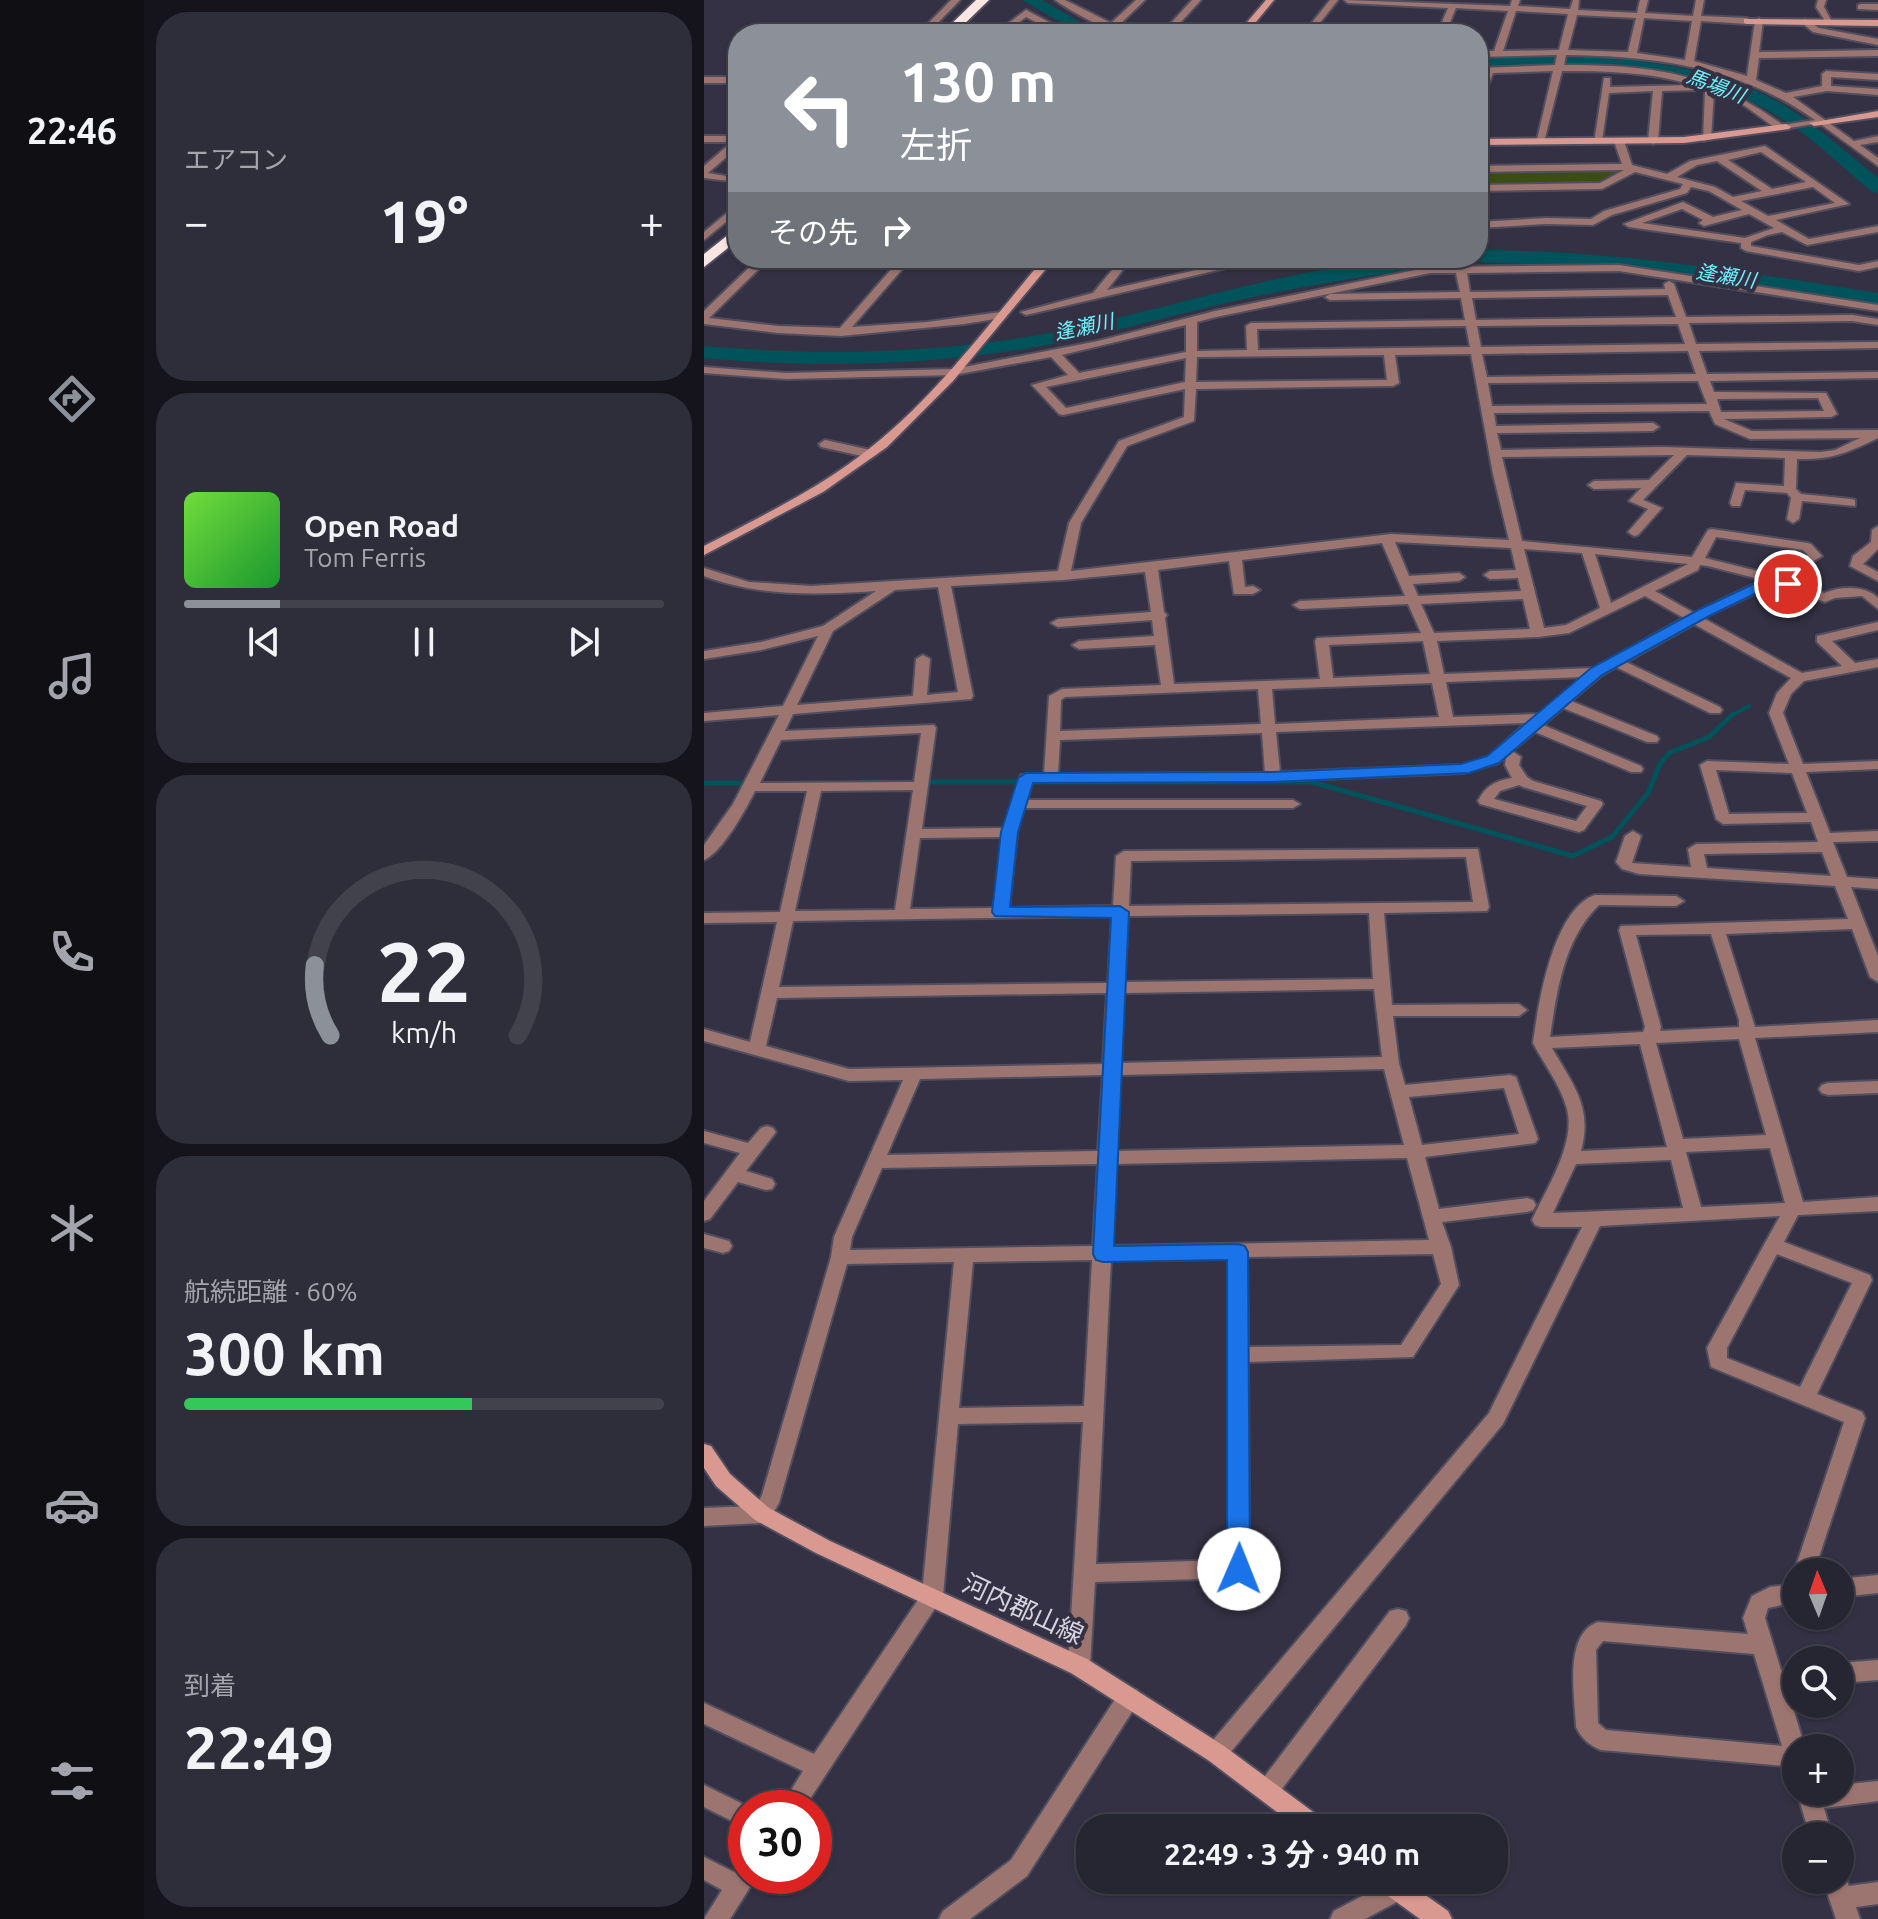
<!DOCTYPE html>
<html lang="ja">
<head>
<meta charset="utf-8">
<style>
  :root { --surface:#262532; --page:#2e2d3a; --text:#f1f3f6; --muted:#a4a5ac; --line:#42424d; --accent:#8c9099 }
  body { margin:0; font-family:Ubuntu,"Noto Sans JP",sans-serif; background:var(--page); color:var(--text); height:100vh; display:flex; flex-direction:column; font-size:30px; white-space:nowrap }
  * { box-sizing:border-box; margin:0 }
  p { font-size:26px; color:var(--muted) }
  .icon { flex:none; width:44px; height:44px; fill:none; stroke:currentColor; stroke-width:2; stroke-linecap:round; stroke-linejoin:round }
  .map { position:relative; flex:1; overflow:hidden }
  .side { display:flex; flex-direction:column; gap:12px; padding:12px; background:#15141c; width:560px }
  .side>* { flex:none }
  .top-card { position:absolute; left:24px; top:24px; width:760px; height:244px; border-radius:32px; box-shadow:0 2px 6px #0004,0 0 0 2px var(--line); background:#8c9099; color:#fff; overflow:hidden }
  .needle { width:52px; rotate:358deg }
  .tools { position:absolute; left:1078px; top:1558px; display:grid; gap:16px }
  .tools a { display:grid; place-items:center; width:72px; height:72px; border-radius:50%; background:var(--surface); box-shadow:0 2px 6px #0004,0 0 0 2px var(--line); font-size:40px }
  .speed { position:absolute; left:24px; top:1790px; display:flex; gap:16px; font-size:40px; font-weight:700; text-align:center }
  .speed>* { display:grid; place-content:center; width:104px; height:104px; border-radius:50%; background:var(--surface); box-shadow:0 2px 6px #0004,0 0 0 2px var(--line); line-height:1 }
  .speed .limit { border:12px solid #d22; background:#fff; color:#111 }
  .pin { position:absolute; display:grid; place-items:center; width:68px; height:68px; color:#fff; margin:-34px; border:4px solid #fff; border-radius:50%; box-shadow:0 2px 8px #0007 }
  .me { position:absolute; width:88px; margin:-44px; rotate:1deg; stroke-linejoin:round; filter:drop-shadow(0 0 6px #0008) }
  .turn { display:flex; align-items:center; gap:28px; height:168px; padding:0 40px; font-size:36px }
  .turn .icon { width:104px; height:104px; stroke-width:2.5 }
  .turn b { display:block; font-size:56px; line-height:68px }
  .then { display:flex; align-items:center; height:76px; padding:0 40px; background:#0003; gap:16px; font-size:30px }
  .big { font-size:60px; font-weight:700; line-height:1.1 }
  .side .widget { flex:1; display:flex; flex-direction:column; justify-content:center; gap:12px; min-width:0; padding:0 28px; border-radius:32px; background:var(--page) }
  .side .dial { align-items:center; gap:0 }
  .dial svg { height:208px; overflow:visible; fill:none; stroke:var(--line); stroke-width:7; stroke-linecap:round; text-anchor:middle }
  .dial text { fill:var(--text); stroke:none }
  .song { display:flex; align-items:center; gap:24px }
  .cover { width:96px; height:96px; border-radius:12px; background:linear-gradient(135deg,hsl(100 70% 55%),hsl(130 70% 35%)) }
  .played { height:8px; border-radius:4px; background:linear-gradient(90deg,var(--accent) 20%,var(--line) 20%) }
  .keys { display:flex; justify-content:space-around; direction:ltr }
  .heat { display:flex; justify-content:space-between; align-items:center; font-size:44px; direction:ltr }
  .charge { height:12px; border-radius:6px; background:linear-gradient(90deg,#34c759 60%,var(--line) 0) }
  .trip { position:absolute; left:372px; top:1814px; width:432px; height:80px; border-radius:32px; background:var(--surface); box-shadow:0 2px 6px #0004,0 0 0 2px var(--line); font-weight:700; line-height:80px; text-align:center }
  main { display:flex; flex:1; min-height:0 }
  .tab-bar { display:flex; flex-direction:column; width:144px; justify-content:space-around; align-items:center; background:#0f0f14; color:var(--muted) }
  .tab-bar .icon { width:56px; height:56px }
  .tab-bar .selected { color:var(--accent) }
  .tab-bar b { font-size:36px; color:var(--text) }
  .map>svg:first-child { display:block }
  .green { fill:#3c4d13 }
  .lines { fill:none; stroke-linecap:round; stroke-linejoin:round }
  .stream-far1 { stroke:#00535a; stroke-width:4 }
  .stream { stroke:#00535a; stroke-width:5 }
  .river { fill:#00535a; fill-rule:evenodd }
  .street-casing { stroke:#504e5f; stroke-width:4 }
  .secondary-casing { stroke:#504e5f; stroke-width:4 }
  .highway-casing { stroke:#504e5f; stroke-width:4 }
  .street { fill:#9d7570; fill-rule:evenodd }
  .secondary { fill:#d99991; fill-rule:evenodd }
  .highway { fill:#fbe6e3; fill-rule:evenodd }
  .route { fill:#1a73e8; stroke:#114b97; stroke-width:2 }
  .labels { text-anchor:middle; stroke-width:8; stroke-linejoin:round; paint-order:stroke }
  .far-water-label { font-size:20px; font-style:italic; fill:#6ff1fe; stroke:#333143 }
  .near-street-label { font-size:26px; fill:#d5d4df; stroke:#333143 }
</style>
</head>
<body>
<main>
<nav class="tab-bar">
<b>22:46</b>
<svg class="icon selected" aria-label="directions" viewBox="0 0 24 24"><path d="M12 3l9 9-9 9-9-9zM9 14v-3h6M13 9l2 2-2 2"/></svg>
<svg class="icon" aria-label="music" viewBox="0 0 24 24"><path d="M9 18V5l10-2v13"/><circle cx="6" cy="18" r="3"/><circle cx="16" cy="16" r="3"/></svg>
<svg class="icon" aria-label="phone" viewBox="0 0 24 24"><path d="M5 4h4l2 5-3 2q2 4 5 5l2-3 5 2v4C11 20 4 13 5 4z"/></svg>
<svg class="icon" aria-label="climate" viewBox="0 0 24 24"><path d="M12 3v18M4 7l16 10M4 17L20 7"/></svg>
<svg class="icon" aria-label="car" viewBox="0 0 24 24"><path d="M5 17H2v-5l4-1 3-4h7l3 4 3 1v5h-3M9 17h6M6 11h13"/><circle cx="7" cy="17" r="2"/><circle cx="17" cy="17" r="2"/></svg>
<svg class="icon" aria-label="filters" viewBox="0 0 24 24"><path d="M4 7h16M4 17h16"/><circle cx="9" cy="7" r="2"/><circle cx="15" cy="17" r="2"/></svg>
</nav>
<section class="side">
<div class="widget"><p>エアコン</p>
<div class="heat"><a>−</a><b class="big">19°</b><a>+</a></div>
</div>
<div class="widget">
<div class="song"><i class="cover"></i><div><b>Open Road</b><p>Tom Ferris</p></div></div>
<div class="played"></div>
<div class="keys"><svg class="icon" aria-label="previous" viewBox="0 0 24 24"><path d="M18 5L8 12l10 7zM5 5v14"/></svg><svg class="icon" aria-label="pause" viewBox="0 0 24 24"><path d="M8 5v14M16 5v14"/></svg><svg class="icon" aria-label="next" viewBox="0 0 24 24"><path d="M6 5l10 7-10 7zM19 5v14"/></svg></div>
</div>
<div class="widget dial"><svg viewBox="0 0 100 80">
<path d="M14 69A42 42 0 1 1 86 69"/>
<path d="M14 69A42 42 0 0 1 8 42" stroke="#8c9099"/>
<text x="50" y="56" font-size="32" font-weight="700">22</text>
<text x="50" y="72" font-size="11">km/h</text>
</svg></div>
<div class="widget"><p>航続距離 · 60%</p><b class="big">300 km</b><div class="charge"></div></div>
<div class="widget"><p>到着</p><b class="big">22:49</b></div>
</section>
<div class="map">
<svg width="1174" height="1919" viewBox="0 0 1174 1919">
  <rect width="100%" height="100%" fill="#333143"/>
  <!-- green -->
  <path class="green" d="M922 170 895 184H774V173Z"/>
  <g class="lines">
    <!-- stream-far1 -->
    <path class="stream-far1" d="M1027 716 1045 706"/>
    <!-- stream -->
    <path class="stream" d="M157 782H608L869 856 908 837 944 793 956 764 965 753 1005 737 1029 714
      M0 783H43"/>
    <!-- river -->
    <path class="river" d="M318 0H338L397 34H377Z
      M904 56C969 66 1036 74 1092 113 1120 132 1147 156 1174 178V193L1167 191C1138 167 1109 138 1077 118 982 60 880 66 774 67V57Z
      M774 250C909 250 1041 272 1174 293V305L925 269 774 262 766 258 756 264C684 272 611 284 540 299 467 315 395 337 321 349 214 366 107 368 0 358V346C115 356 231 354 345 333 465 310 584 267 707 258 729 256 752 258 774 258Z"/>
    <defs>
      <path id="street" d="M247 0H256L223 34H214Z
        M351 0H361L407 23 432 0H441L414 26 426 34C407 34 368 12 351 0Z
        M488 0H497L466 34H457Z
        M626 0H634L607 34H599Z
        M640 0 806 6 808 0H816L814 6 866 9 869 0H875L874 10 933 13 936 0H944L941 13 989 16 992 0H1000L997 16 1043 18 1047 21 1043 24 997 21 990 61 1043 76 1051 21 1055 18 1059 21 1055 52 1174 50V56L1055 58 1052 80 1082 93 1118 86V74L1122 71 1174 74V80L1127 77V86L1174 89V95L1123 91 1089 97 1150 141 1174 136V142L1156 145 1174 158V166L1115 123 1074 130 1041 106 1010 92 1007 139 999 141 1001 91 995 90 958 91 954 141 949 144 944 141 949 91 905 93 898 141 890 143 900 78H906V87L989 85C946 72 902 71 858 71L840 142 832 144 849 71 789 73 779 99 774 102V87L780 73 774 74V68L851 65 853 55 774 57V51H790L804 11 752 8 741 34H733L744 8 644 3ZM812 11 864 14 855 50 799 51ZM873 15 932 18 924 52 864 50ZM940 18 988 21 981 60 933 53ZM862 55C951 56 1037 67 1111 120L1079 125C1006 72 947 65 860 65Z
        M1114 0H1122L1120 7 1129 24H1123L1112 7Z
        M1157 4H1174V10L1154 9V5Z
        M322 10 364 32 365 34H355L322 17 299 34H290Z
        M1101 19 1115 28 1174 39V45L1109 32 1097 22Z
        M0 77H34V83H0Z
        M0 136H34V147L4 173 34 178V182L0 178V166L28 142H0Z
        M915 138 920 141 928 165 963 174 986 161 1061 146 1145 204 1072 220 1105 239 1174 226V232L1103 245 1078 232 1064 235 1047 242V246L1155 265 1174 261V267L1155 271 1042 251 1037 248V243L925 227 920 224 979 202 1009 217 1038 210 1005 191 987 187 983 193 908 215 889 225 842 224 774 228V222L842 218 887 219 900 211 976 189 979 184 931 172 898 189 774 191V185L896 183 920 170 774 172V166L918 164 910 141ZM1057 152 1102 182 1068 189 1024 160ZM1013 161 1058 191 1029 197 1011 187 973 177 993 165ZM1109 187 1131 203 1064 216 1037 201ZM978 209 999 220 995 223 1000 226 1045 214 1070 228 1041 238 938 223Z
        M34 204V212L0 240V232Z
        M55 258H66L5 318 74 326 136 328 197 258H208L148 327 223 322 297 312 302 315 297 318 260 324 137 336 74 333 0 324V311Z
        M418 258H428L403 290 546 258H565L322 315 317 312 389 293Z
        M915 265 1174 305V311L915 271 763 273 766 292 961 289 960 284 965 281 970 284 982 317 1148 315 1174 319V325L1148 321 985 323 992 344 1174 342V348L995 351 1003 374 1174 372V378L1006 381 1010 392 1122 393 1133 414 1127 417 1020 419 1048 431 1174 430V438C1143 453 1127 460 1093 459L1092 489 1097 494 1147 499 1151 500V506L1098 501 1095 519 1089 523 1083 519 1087 498 1083 493 1041 490 1036 506H1028L1026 503 1032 483 1080 486 1081 458 983 455 939 500 958 508 934 535 930 536 924 532 944 509 925 501 937 488 890 489 884 485 890 481 945 480 970 455 798 457 818 541 988 557 1004 530 1008 529 1103 543 1107 544 1118 556 1081 578 1120 593C1137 586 1161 585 1174 598V609L1158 596 1131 598 1121 602 1071 584 999 618 1098 673 1138 666 1113 642V636L1174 622V630L1128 641 1151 663 1174 659V667L1100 681 1087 694 1079 713 1099 764 1174 761V769L1102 772 1126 833 1174 831V841L1129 842 1143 877 1174 879V889L1147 887 1174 956V982L1166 977 1148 929 1022 934 1051 1027 1174 1020V1032L1051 1038 1099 1202 1174 1197V1211L1094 1215 1080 1242 1166 1275 1168 1280 1113 1394 1158 1412 1161 1418 1110 1572H1092V1577L1090 1572 1140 1422 1007 1367 1003 1348 1076 1216 896 1226 799 1424 520 1760 512 1763 504 1760 501 1753 504 1746 785 1413 878 1227H837L831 1225 828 1220C842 1189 872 1144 863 1109 857 1086 840 1064 829 1043 834 1005 849 909 891 895L972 896 980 901 972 906 895 905C860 939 853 990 846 1037L939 1032 941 1027 915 930 917 926 1144 919 1131 886 935 874 918 869 912 862 921 836 929 831 937 836 928 863 987 867 984 849 992 844 1114 842 1107 822 1019 824 1012 819 996 765 1003 761 1085 764 1065 713 1073 693 1087 678 990 624 922 662 1016 707 1018 710 1016 713H1006L912 667 898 675 867 701 953 736 955 739 953 742H943L859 708 839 725 937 766 939 769 937 772H927L831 732 808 751 817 757 815 765 823 777 829 781 897 801 899 804 897 807 880 830 875 832 776 804 774 801C782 785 792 781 808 778L801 765 802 759 800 758 794 763 759 773 569 781 328 782 323 800H589L596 804 589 808H320L313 832 305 908 409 906 412 856 420 851 774 849 785 907 783 911 680 913 688 1005 815 1004 823 1010 815 1016H689L695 1063 701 1085 806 1075 812 1077 834 1139 831 1143 721 1157 735 1209 823 1198 829 1200 832 1205 829 1210 823 1212 738 1222 747 1247 755 1285 709 1357 544 1362 545 1569 542 1575 535 1578 391 1582 386 1666 383 1673 375 1676 367 1673 364 1666 379 1422 254 1424 239 1596 100 1808H76L99 1771 0 1724V1703L110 1754 218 1594 250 1262 143 1264 75 1503 65 1520 58 1523 0 1526V1508L52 1506 58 1495 127 1257 130 1237 199 1080 145 1081 0 1041V1029L46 1042 73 922 0 923V913L76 912 103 791H51C42 809 18 853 0 860V845L29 804 75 715 0 721V713L79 706 114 636 57 650 0 659V651L57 642 119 626 172 591C113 595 56 597 0 576V568L45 582 107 586 354 571 365 523 415 441 480 417 481 389 359 415 355 414 328 385 364 375 347 357 250 375 82 379 0 373V367L82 373 250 369 394 341 511 311 726 267ZM726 273H752L756 292 626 294 621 297 626 300 757 298 761 320 547 323 542 326 543 350 493 351V322L512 317ZM964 295 972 317 772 320 768 298ZM974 324 981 344 777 347 773 326ZM482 325V352L375 373 358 355ZM762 326 766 347 554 350 553 329ZM984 351 992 374 783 377 778 354ZM767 354 789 474 805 540 687 534 367 571 377 523 423 446 490 421 492 389 689 386 695 383 691 355ZM680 355 683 380 492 382 493 357ZM482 358 481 382 362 408 342 387ZM994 381 1003 404 788 406 784 383ZM1114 398 1120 411 1017 412 1013 399ZM1005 411 1011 424 1046 439 1156 438 1131 450 1117 452 958 447 797 450 793 433 949 431 955 427 949 423 792 426 790 413ZM1012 537 1099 550 1104 555 1069 575 1001 558ZM691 542 807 548 812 570 786 571 780 575 786 579 814 578 817 591 714 596 709 584 755 581 761 577 755 573 705 576ZM678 543 701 596 596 601 589 605 596 609 704 604 717 633 613 638 611 641 616 679 470 684 461 618 463 615 460 612 454 570 525 561 530 594H549L556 590 549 586 541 587 538 560ZM820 549 878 553 896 608 862 625 840 628ZM891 554 984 564 907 603ZM996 565 1004 566 1059 580 990 613 951 591 994 570ZM441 572 447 612 354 619 347 623 354 627 448 620 450 636 375 641 368 645 375 649 451 645 457 685 358 689 345 696 340 774 317 775 300 828 218 829 232 728 230 725 81 731 89 714 267 699 269 696 247 586 359 580ZM234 587 254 692 223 695 226 659 219 655 212 659 209 696 93 705 129 631 191 590ZM941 596 980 618 890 668 740 674 733 641 834 637 865 633ZM819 599 826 629 730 633 717 604ZM719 641 726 674 629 678 625 645ZM879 677 835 714 749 717 742 682ZM728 683 735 717 571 724 568 689ZM554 689 557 724 356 731 357 700 361 697ZM822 723 784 757 758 765 576 772 572 732ZM217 733 210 782 56 783 77 740ZM558 733 561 773 354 774 356 740ZM1012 770 1088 773 1103 813 1025 814ZM815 785 819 787 883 806 872 821 790 799 796 791ZM209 790 191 910 91 911 117 791ZM298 837 290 908 206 909 216 838ZM1118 852 1127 876 1003 868 1000 854ZM762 857 769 902 425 906 427 861ZM665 913 669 979 420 982 424 916ZM408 916 404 983 75 987 89 921ZM1007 934 1035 1020V1027L956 1031 957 1027 932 935ZM670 989 678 1057 416 1063 420 993ZM403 993 399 1064 145 1069 62 1046 73 998ZM1035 1039 1062 1135 979 1139 952 1043ZM936 1044 963 1147 877 1151C889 1107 869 1085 848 1048ZM680 1069 700 1145 412 1151 416 1075ZM399 1075 394 1151 183 1155 216 1079ZM800 1088 815 1134 718 1145 705 1097ZM1066 1148 1081 1203 997 1207 982 1152ZM703 1158 725 1240 407 1246 411 1164ZM967 1160 979 1208 849 1213 872 1164ZM394 1164 389 1246 146 1250 148 1237 178 1168ZM729 1254 737 1284 697 1345 544 1347 543 1257ZM1073 1254 1148 1283 1096 1387 1023 1358V1348ZM525 1257V1560L392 1564 407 1259ZM388 1260 380 1406 255 1408 269 1262Z
        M121 440 171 451 173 454 167 458 117 447 115 444Z
        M1174 526V549L1159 564 1174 572V581L1146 566 1149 556 1167 542 1168 530Z
        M1174 1081V1093L1124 1095 1118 1093 1115 1089 1118 1085 1124 1083Z
        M63 1126 69 1128 72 1132 42 1171 68 1179 71 1184 68 1189 62 1190 34 1182 6 1219 0 1221V1201L36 1153 0 1143V1131L44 1143 57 1128Z
        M0 1234 25 1241 28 1246 25 1251 19 1253 0 1248Z
        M1174 1575V1593L1136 1597V1579Z
        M1092 1584V1602L1064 1608 1061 1618 1077 1670 1092 1668V1688H1083L1101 1748H1092V1767L897 1750C886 1746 877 1738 872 1727 871 1697 859 1634 894 1622L1044 1634 1039 1618 1048 1596 1066 1587ZM899 1641 1050 1654 1078 1746 902 1730 894 1723 892 1650Z
        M694 1609 702 1611 705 1618 702 1625 571 1798 563 1801 555 1798 552 1791 555 1784 686 1611Z
        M1174 1660V1680L1136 1683V1663Z
        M425 1687 433 1690 436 1697 433 1704 323 1876 266 1919H235L239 1911 307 1860 417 1690Z
        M1174 1781V1801L1120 1808 1128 1836H1106L1093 1792H1136V1785Z
        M0 1785 47 1808H42V1828L0 1807Z
        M0 1857 30 1872 34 1866 42 1863V1876H53L26 1919H0L18 1890 0 1880Z
        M1136 1871 1139 1872 1145 1886 1174 1882V1904L1152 1907 1156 1919H1132L1119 1880H1136Z
        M688 1880 702 1881 706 1889 702 1897 661 1919H626L630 1911Z"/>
      <path id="secondary" d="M562 0H570L542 34H533Z
        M1040 19 1174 20V26L1043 24 1040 23Z
        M1174 111V117L1110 126 1105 123Z
        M1082 124 1087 127 1085 129 980 143 774 145V139L980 137Z
        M340 258H351L249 381 183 447 119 492 0 555V546C52 519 106 493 153 458 227 404 282 327 340 258Z
        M0 1444 7 1446 26 1474 65 1508 126 1541 383 1659 520 1746 620 1820 623 1828H594L504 1760 367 1673 112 1553 51 1520 12 1486 0 1468Z
        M669 1880H700L744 1911 748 1919H716L673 1888Z"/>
      <path id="highway" d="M272 0H285L250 34H237Z
        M34 227V240L0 267V254Z"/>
    </defs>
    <!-- street casing -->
    <use href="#street" class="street-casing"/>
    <!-- secondary casing -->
    <use href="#secondary" class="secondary-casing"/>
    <!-- highway casing -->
    <use href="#highway" class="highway-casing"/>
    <!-- street -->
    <use href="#street" class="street"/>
    <!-- secondary -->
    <use href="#secondary" class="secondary"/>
    <!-- highway -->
    <use href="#highway" class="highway"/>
  </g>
  <!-- route -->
  <path class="route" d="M1071 574 1091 584 1084 588 1071 584 1005 616 898 675 795 763 765 773 569 782 329 783 314 832 306 907 416 906 425 912 410 1246 534 1244 541 1246 544 1252 546 1569 543 1577 535 1580 526 1577 523 1569V1260L399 1262 392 1260 389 1254 407 918 291 916 288 912 297 832 314 778 322 773 569 772 757 764 783 756 887 668 994 610Z"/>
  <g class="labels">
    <!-- far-water labels -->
    <g class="far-water-label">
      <text transform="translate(1012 86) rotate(21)" y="7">馬場川</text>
      <text transform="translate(1022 276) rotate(9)" y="7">逢瀬川</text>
      <text transform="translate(380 327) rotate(-12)" y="7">逢瀬川</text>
    </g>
    <!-- near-street labels -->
    <g class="near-street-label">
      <text transform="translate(319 1609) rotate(25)" y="9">河内郡山線</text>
    </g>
  </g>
</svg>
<div class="tools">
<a><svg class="needle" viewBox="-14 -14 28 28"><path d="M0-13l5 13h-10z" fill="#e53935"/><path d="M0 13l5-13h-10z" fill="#a4a5ac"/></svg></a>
<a><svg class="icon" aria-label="search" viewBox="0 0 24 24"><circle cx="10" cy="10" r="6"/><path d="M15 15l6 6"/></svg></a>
<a>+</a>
<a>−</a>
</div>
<div class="speed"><div class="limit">30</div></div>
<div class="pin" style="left:1084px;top:584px;background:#d93025"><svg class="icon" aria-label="arrive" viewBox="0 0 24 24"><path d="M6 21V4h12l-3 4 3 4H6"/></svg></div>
<svg class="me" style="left:535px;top:1569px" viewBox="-20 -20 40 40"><circle r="19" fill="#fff"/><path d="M0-13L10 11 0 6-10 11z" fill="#1a73e8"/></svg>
<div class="trip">22:49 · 3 分 · 940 m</div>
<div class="top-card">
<div class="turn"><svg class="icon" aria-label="left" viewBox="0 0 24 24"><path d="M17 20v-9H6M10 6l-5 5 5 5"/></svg><div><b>130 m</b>左折</div></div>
<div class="then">その先<svg class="icon" aria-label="right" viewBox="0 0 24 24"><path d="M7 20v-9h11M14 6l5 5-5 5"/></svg></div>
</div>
</div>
</main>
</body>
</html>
